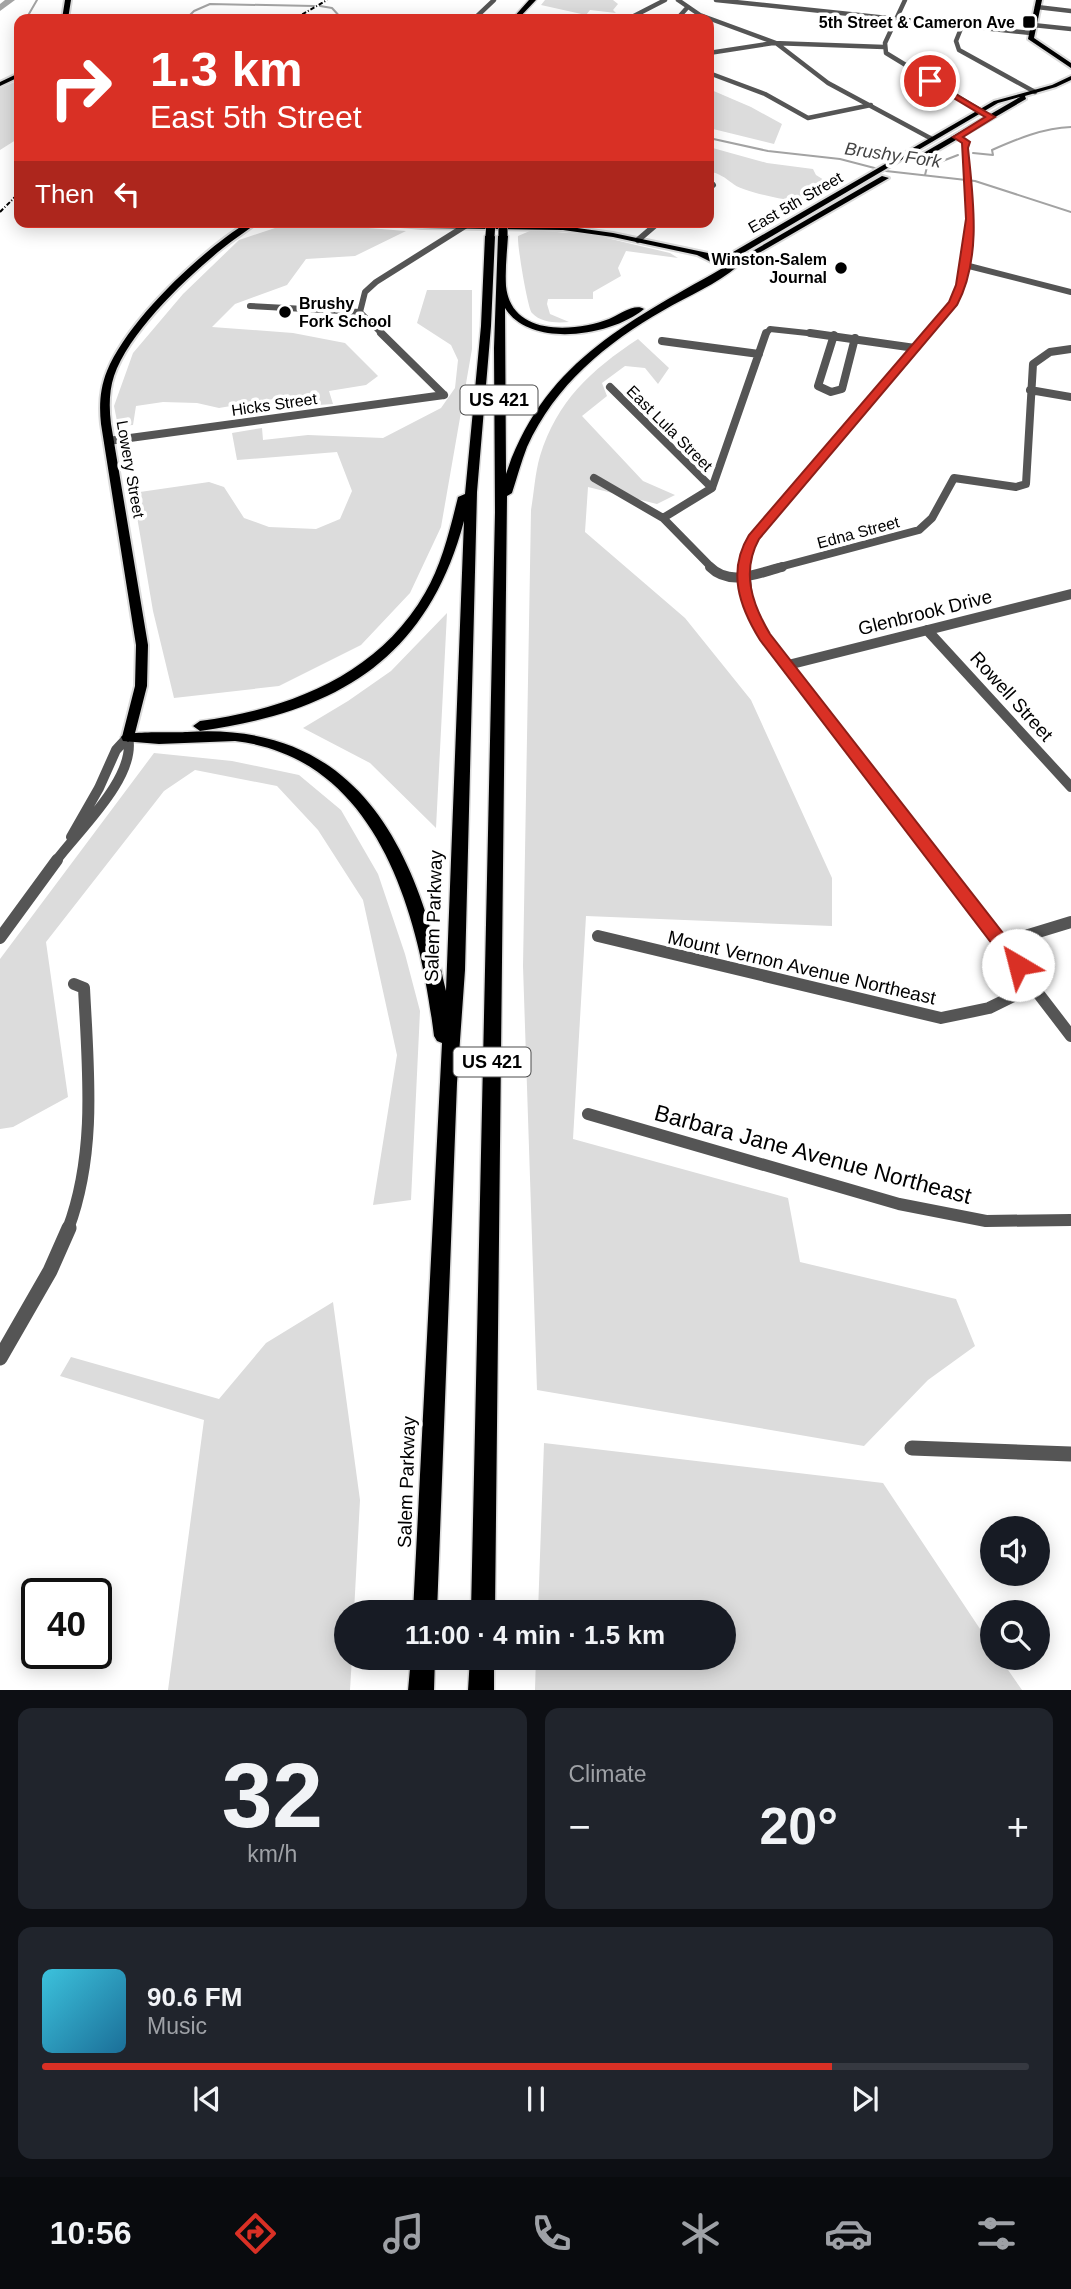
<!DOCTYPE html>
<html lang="en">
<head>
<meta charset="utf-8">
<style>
  :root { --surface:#171b24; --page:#20242c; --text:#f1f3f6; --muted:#9ea1a6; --line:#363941; --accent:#d93025 }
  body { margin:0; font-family:Helvetica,sans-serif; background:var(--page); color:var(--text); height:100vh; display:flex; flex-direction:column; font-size:26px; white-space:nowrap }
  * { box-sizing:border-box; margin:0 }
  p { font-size:23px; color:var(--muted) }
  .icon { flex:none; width:38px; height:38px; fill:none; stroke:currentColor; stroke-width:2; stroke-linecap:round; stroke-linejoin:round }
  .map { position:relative; height:1690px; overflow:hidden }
  .side { display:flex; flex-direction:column; gap:18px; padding:18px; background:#0d0f14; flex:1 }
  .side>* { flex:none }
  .top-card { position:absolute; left:14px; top:14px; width:700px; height:214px; border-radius:14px; box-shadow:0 4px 18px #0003; background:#d93025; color:#fff; overflow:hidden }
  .buttons { position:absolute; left:980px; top:1516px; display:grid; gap:14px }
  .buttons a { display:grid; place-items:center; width:70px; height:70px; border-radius:50%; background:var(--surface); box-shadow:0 4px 18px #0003; font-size:35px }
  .speed { position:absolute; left:21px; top:1578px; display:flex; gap:14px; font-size:35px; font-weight:700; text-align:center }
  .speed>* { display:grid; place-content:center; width:91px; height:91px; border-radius:50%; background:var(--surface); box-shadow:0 4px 18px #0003; line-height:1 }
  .speed .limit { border:4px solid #111; border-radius:10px; background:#fff; color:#111 }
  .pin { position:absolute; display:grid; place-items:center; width:60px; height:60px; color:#fff; margin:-30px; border:4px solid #fff; border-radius:50%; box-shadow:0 2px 7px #0007 }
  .me { position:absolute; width:77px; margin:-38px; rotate:323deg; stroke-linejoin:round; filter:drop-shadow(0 0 5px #0008) }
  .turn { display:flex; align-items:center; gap:24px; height:147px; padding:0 21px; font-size:32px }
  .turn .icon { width:91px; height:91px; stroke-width:2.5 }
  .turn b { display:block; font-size:49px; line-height:60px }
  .then { display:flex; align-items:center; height:66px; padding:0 21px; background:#0003; gap:14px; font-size:26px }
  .big { font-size:52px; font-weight:700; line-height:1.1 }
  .side .card { flex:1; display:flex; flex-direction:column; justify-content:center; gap:10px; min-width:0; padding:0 24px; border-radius:14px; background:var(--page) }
  .side .dial { align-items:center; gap:0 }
  .dial b { font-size:91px; line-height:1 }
  .song { display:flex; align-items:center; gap:21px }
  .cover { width:84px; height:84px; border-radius:10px; background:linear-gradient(135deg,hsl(190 70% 55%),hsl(200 70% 35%)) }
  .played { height:7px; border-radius:4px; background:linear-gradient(90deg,var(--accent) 80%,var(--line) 80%) }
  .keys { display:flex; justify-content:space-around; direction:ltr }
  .heat { display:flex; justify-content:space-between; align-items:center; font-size:38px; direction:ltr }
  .side .tiles { flex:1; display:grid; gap:18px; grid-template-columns:1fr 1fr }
  .card:last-child { grid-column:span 2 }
  .trip { position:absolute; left:334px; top:1600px; width:402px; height:70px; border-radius:35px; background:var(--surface); box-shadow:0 4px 18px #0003; font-weight:700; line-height:70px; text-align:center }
  .tabs { display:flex; height:112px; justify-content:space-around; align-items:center; background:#090b0e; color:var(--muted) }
  .tabs .icon { width:49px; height:49px }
  .tabs .on { color:var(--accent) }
  .tabs b { font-size:32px; color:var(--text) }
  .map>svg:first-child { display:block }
  .green { fill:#dcdcdc }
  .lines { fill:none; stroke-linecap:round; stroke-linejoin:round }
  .stream { stroke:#a3a3a3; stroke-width:2 }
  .river { fill:#a3a3a3; fill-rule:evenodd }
  .major-casing { stroke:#dbdbdb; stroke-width:4 }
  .highway-casing { stroke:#dbdbdb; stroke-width:3 }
  .minor-far5 { stroke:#555; stroke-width:4.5 }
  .minor-far4 { stroke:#555; stroke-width:6 }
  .minor-far3 { stroke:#555; stroke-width:8 }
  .minor-far2 { stroke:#555; stroke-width:10 }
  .minor-far1 { stroke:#555; stroke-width:12 }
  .minor { stroke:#555; stroke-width:15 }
  .major { fill:#000; fill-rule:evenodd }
  .highway { fill:#000; fill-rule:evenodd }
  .rail { stroke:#000; stroke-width:2; stroke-dasharray:4.5 2 1 2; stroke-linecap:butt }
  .highway-bridge-casing { stroke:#dbdbdb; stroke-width:10; stroke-linecap:butt }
  .highway-bridge { stroke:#000; stroke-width:9 }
  .route { fill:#d93025; stroke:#8d1f18; stroke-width:2 }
  .poi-dot { fill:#000; stroke:#fff; stroke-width:2.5 }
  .labels { text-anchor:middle; stroke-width:7; stroke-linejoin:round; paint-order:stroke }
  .far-poi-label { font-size:16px; font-weight:bold; fill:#000; stroke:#fff; text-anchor:end }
  .far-street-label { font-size:16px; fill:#000; stroke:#fff }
  .far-water-label { font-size:18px; font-style:italic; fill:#444; stroke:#fff }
  .shield { fill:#fff; stroke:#4c4c4c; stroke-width:2 }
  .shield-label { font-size:18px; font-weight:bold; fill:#000 }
  .street-label { font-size:19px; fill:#000; stroke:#fff }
  .near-street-label { font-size:23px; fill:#000; stroke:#fff }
</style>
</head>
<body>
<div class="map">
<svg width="1071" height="1691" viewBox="0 0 1071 1691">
  <rect width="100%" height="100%" fill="#fff"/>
  <!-- green -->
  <path class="green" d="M545 0H613L618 4 613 10 616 13 590 10 586 15 541 5Z
    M19 80V138L0 150V88Z
    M709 89 751 107 782 124 774 144 709 128Z
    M709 147 767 163 813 169 816 175 832 185 806 202C793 202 741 192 732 183 724 177 720 174 709 171Z
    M293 222 406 231 355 256 306 259 287 285 235 304 212 327 293 333 345 343 378 376 366 385 329 391 333 404 303 406 291 396 219 408 197 403 163 402 136 406 133 425 118 426 114 406 133 353 183 294 239 240Z
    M532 230 594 235 670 253 678 258 626 251 618 268 621 276 593 292V299H548L547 304 550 314 569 322C557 323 541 323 532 313 528 310 517 245 518 236Z
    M427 290H472V349L441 527 410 593 361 645 279 686 174 698 153 611 133 493 209 482 224 487 244 518 269 527 316 529 340 519 352 491 337 452 237 460 232 433 262 428 263 440 308 435 383 438 441 408 455 388 458 360 451 345 417 323Z
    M638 339 669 368 658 384 645 368 625 366 602 383 607 396 582 416 643 481 675 495 657 504 588 487 585 532 685 618 751 700 832 878V926L586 916 573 1139 788 1198 800 1262 956 1299 975 1346 928 1380 864 1446 537 1390 523 966 531 510C534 493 535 473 540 456 557 401 591 370 638 339Z
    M447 613 436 828 370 763 303 728 348 701 391 671Z
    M154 753 232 761 299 775 341 810 378 874 405 954 420 1011 411 1200 373 1205 397 1055 363 900 318 830 277 786 195 770 164 791 46 942 68 1097 13 1127 0 1129V959Z
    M333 1302 360 1500 354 1612H346V1657H352L350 1690H168L204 1420 60 1376 71 1357 219 1399 266 1343Z
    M544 1443 883 1483 992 1647V1657H999L1022 1690H535L536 1657H724V1612H538Z"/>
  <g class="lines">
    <!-- stream -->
    <path class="stream" d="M320 6 332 8 342 19
      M26 19 37 0
      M186 19 194 11 210 4 314 6
      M709 138 768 151 840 159 886 171 975 181 1071 212
      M973 153 993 155 992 150C1017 139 1043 128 1071 127
      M925 175 927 167 958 155"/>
    <!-- river -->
    <path class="river" d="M5 0H15L0 11V4Z"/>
    <defs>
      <path id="major" d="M65 0H71L68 19H62Z
        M1036 0H1042L1034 38 1071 63V68L1028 39Z
        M19 73V77L0 86V82Z
        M1071 76V80L1056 87 1025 96 1026 99 920 161 913 159 1020 97 998 103 728 262 732 263 882 176 889 178 733 268 717 265 697 255 613 237 563 230 422 228 358 222 563 226 613 233 708 253 721 259 994 101 1052 85Z
        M248 222H258C247 231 234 239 223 248 187 277 129 332 114 376 109 391 109 408 111 424L148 645 147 686 134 737 128 742 122 737 135 686 136 645 101 424C99 406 100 388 107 371 128 320 201 251 248 222Z"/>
      <path id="highway" d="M529 0H536L518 19H512Z
        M490 233 495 236 491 326 477 492 465 970 457 1083 437 1612H413L442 1043 437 1041 434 1036C419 915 379 758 235 741L159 744 123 741 121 737C127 730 174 733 187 732 357 721 416 846 446 991L464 521C427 660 336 712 200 731L193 726 200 721C289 709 378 675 425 593 442 564 450 529 458 497L465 494 481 326 485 236Z
        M503 233 508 236C507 252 505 269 506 286 511 337 575 332 609 319 619 315 635 303 644 309 612 336 530 349 505 308L506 474C544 360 632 320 730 264L738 266C717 284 688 296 664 310 606 343 555 385 527 447 521 462 517 478 512 493L507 496 495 1612H471L495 512 494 348 498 236Z
        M411 1657H435L434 1691H408Z
        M470 1657H494V1691H468Z"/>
    </defs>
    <!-- major casing -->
    <use href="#major" class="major-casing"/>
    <!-- highway casing -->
    <use href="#highway" class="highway-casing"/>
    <!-- minor-far5 -->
    <path class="minor-far5" d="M678 0 700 15 776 43 828 83 932 139
      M716 0 1031 33
      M905 0 885 43 886 53 991 117
      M1037 7 1071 11
      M474 19 494 0
      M628 19 665 0
      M677 19 686 9
      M1033 25 1071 29
      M962 26 956 41 959 50 1035 92
      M709 53 773 43 884 47
      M709 73 765 94 808 118 871 105
      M957 137 966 143 965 149"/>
    <!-- minor-far4 -->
    <path class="minor-far4" d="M709 187 713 185
      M638 240 659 222
      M965 265 1071 292
      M250 306 360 312
      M383 335 360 312 365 292 376 282 465 226
      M765 335 770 329 826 335
      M926 335 953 303 965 266 970 215 965 147"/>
    <!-- minor-far3 -->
    <path class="minor-far3" d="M381 333 444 395
      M810 333 915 348
      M834 335 818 386 831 392 842 389 855 338
      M662 341 759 354
      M610 387 712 488
      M1030 390 1071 397
      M108 441 444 395
      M594 478 663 518 712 568
      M663 518 712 488 766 333
      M745 568 754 537 927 333
      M776 568 919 530 932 518 954 478 1016 487 1026 484 1033 364 1050 352 1071 349"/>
    <!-- minor-far2 -->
    <path class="minor-far2" d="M710 567C730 587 758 573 782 567
      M745 567 748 600 765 637 937 861
      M927 630 1071 787
      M788 665 1071 594
      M71 837 99 788 116 750 128 737
      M56 861C78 831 137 777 128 737"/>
    <!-- minor-far1 -->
    <path class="minor-far1" d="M936 860 1071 1036
      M598 936 941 1018 989 1008 1034 986
      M0 938 57 860
      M1002 943 1071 922
      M588 1114 899 1204 986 1221 1071 1220
      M68 1229C97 1152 88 1069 84 988L74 984"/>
    <!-- minor -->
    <path class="minor" d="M0 1358 50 1271 69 1228
      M912 1448 1071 1454"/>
    <!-- major -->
    <use href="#major" class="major"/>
    <!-- highway -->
    <use href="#highway" class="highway"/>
    <!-- rail -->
    <path class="rail" d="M294 19 327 0
      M0 212 19 193"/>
    <defs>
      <path id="highway-bridge" d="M503 222V236
        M490 236 491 222"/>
    </defs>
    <!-- highway-bridge casing -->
    <use href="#highway-bridge" class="highway-bridge-casing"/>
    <!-- highway-bridge -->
    <use href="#highway-bridge" class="highway-bridge"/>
  </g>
  <!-- route -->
  <path class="route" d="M930 79 995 117 963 137 970 142 968 148C973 198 982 258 957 305L759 539C741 572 752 604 770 634L1024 960 1026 965 1024 970H1012L760 640C739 606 727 571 749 535L949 302 956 285 966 219 962 143 953 137 985 117 927 82Z"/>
  <!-- markers -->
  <g class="poi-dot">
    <rect x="1022" y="15" width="14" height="14" rx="3.5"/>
    <circle cx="841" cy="268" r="7"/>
    <circle cx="285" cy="312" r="7"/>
  </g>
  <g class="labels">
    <!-- far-poi labels -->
    <g class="far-poi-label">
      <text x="1015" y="28">5th Street &amp; Cameron Ave</text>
      <text x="827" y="265">Winston-Salem<tspan x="827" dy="18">Journal</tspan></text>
      <text x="299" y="309" text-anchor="start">Brushy<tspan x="299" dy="18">Fork School</tspan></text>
    </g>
    <!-- far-street labels -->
    <g class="far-street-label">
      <text transform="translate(795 202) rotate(-30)" y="6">East 5th Street</text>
      <text transform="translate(274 404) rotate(-8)" y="6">Hicks Street</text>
      <text transform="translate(670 428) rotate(45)" y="6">East Lula Street</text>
      <text transform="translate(131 469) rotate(80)" y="6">Lowery Street</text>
      <text transform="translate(858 532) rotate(-15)" y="6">Edna Street</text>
    </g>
    <!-- far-water labels -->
    <g class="far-water-label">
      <text transform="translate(893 155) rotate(8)" y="6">Brushy Fork</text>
    </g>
    <!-- shield labels -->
    <g class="shield">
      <rect x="460.5" y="385.5" width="77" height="29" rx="5"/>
      <rect x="453.5" y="1047.5" width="77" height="29" rx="5"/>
    </g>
    <g class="shield-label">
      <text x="499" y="406">US 421</text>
      <text x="492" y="1068">US 421</text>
    </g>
    <!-- street labels -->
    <g class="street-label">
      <text transform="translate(925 612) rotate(-14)" y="7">Glenbrook Drive</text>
      <text transform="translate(1012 696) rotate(48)" y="7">Rowell Street</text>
      <text transform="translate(433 916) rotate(-88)" y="7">Salem Parkway</text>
      <text transform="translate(802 967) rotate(13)" y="7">Mount Vernon Avenue Northeast</text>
      <text transform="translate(406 1482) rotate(-88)" y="7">Salem Parkway</text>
    </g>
    <!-- near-street labels -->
    <g class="near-street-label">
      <text transform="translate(813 1154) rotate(15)" y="8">Barbara Jane Avenue Northeast</text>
    </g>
  </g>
</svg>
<div class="buttons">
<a><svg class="icon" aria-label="sound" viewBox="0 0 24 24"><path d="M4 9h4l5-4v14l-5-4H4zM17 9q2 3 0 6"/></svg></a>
<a><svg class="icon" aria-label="search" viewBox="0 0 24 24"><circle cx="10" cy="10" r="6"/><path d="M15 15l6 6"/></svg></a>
</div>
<div class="speed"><div class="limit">40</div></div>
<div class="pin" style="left:930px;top:81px;background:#d93025"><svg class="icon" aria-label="arrive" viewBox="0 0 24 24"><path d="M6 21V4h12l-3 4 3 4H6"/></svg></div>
<svg class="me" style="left:1018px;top:965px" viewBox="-20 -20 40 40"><circle r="19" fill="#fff"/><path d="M0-13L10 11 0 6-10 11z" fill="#d93025"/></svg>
<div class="trip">11:00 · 4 min · 1.5 km</div>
<div class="top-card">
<div class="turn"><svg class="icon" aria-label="right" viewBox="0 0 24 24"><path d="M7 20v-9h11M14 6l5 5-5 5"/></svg><div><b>1.3 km</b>East 5th Street</div></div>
<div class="then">Then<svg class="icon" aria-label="left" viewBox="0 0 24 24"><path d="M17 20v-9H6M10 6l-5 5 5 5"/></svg></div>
</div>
</div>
<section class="side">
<div class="tiles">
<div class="card dial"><b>32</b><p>km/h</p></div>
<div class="card"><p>Climate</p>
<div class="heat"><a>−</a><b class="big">20°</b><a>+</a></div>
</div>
<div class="card">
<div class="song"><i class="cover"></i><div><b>90.6 FM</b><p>Music</p></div></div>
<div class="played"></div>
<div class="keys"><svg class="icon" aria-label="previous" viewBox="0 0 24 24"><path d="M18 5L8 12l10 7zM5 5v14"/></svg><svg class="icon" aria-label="pause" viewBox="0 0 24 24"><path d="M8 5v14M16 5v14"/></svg><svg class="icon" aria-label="next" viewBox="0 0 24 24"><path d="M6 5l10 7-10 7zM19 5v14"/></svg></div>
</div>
</div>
</section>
<nav class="tabs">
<b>10:56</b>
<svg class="icon on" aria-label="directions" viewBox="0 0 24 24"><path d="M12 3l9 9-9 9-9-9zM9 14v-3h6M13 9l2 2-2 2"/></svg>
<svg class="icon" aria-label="music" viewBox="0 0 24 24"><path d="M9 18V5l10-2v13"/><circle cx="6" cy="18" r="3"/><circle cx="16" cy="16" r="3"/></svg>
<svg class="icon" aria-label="phone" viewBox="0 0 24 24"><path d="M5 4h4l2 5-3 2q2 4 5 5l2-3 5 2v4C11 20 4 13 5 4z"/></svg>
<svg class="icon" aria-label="climate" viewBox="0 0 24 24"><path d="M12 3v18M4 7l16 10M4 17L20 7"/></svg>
<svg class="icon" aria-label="car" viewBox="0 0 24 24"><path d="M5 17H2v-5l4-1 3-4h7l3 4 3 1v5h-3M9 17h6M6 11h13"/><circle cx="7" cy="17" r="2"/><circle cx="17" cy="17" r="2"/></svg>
<svg class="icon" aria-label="filters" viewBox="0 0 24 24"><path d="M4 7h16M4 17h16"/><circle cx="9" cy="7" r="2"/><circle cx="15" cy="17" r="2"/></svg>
</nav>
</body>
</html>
